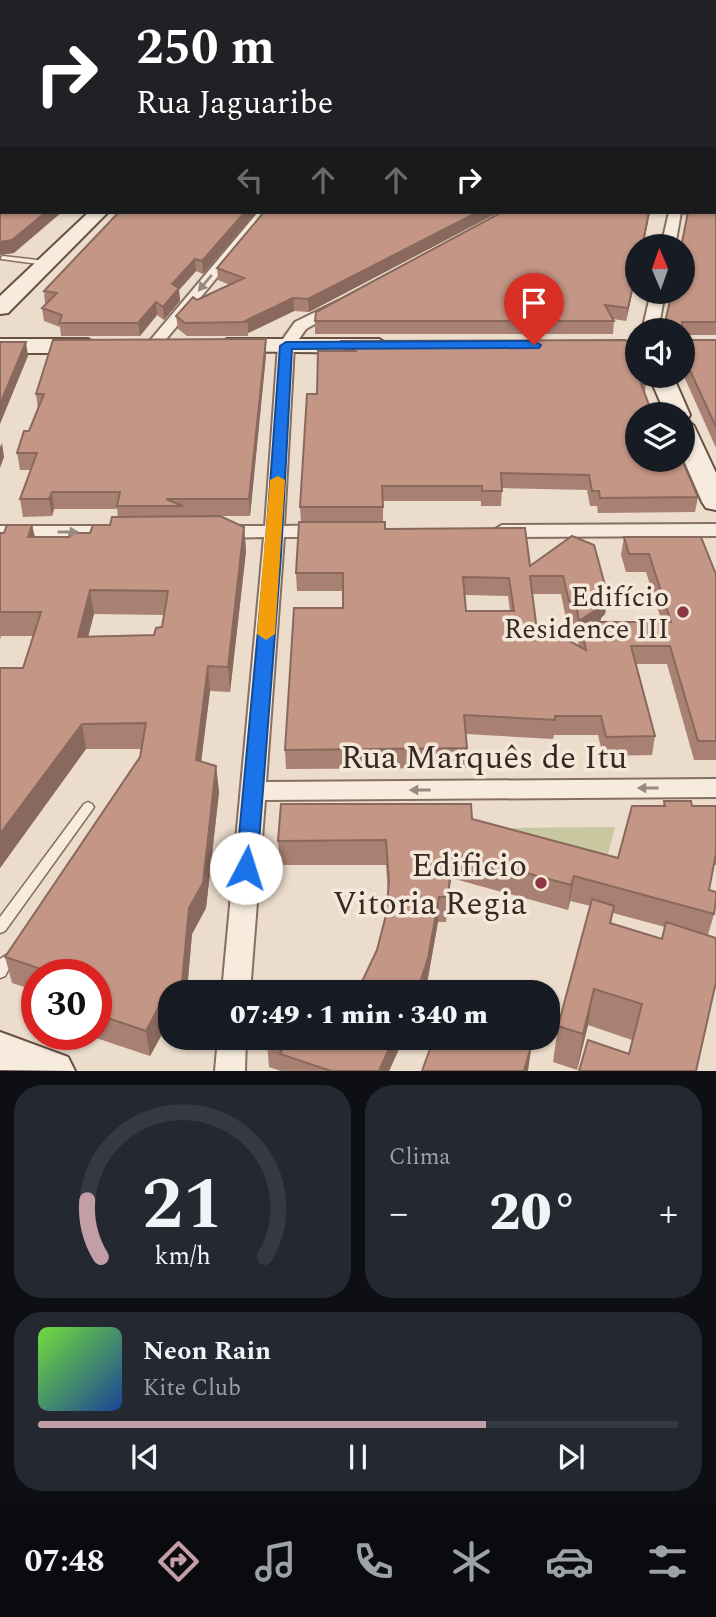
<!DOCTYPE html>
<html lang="pt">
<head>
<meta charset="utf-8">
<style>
  :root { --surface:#171b24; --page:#242831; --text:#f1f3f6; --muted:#9ea1a6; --line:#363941; --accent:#c49ea6 }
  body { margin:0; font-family:Spectral,serif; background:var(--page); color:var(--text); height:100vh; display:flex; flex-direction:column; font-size:26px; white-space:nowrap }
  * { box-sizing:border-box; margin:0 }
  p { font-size:23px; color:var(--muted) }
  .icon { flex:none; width:38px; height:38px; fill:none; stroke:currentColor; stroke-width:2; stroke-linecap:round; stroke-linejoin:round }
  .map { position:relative; height:1071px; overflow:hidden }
  .drawer { display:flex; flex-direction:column; gap:14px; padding:14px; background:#0d0f14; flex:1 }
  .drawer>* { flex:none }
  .banner { position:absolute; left:0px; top:0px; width:718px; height:214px; box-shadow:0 2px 5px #0004; background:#202124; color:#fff; overflow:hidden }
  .needle { width:46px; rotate:358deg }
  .fabs { position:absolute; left:625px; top:234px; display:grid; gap:14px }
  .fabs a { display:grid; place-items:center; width:70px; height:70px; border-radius:50%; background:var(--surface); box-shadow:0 2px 5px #0004; font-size:35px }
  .speed { position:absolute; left:21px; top:959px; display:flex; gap:14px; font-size:35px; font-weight:700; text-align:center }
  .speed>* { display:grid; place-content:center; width:91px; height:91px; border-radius:50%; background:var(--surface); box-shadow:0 2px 5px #0004; line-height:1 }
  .speed .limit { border:10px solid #d22; background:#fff; color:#111 }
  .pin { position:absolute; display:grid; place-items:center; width:60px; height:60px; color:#fff; margin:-72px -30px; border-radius:50% 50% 50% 0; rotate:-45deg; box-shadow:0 0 7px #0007 }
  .pin .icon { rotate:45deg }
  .me { position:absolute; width:77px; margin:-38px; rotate:5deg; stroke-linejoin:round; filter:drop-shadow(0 0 5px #0008) }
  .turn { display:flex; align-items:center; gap:24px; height:147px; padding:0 21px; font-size:32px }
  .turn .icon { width:91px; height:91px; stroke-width:2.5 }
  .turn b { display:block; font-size:49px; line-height:60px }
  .lanes { display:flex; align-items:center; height:66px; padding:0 21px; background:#0003; justify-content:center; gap:35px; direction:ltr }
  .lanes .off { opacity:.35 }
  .big { font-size:52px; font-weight:800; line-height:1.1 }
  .drawer .widget { flex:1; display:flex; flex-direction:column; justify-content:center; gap:10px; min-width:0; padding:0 24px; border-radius:28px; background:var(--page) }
  .drawer .dial { align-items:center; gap:0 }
  .dial svg { height:182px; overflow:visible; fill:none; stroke:var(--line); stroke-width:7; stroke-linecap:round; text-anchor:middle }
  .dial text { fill:var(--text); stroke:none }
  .song { display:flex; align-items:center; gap:21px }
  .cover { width:84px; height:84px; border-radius:10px; background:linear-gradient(135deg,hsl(100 70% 55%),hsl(220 70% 35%)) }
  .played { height:7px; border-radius:4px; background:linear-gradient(90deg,var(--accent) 70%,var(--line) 70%) }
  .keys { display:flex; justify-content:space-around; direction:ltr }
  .heat { display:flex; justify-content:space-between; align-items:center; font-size:38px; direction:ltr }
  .drawer .tiles { flex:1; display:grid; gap:14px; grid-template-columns:1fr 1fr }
  .widget:last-child { grid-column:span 2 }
  .trip { position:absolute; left:158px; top:980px; width:402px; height:70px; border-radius:28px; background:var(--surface); box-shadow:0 2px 5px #0004; font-weight:800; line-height:70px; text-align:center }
  .dock { display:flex; height:112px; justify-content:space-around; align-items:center; background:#090b0e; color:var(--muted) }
  .dock .icon { width:49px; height:49px }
  .dock .selected { color:var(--accent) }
  .dock b { font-size:32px; color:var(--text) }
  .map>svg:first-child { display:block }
  .green { fill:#c8c79f }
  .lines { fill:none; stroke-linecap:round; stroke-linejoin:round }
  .lane-casing { stroke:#866f60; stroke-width:3 }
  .street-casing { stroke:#866f60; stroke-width:4 }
  .secondary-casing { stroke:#685043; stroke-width:4 }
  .lane { fill:#f6ebdd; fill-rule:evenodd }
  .street { fill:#f6ebdd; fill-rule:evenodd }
  .secondary { fill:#f6ebdd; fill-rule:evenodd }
  .wall { fill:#a98172; fill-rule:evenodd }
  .shaded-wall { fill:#89695d }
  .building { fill:#c49685; stroke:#89695d; stroke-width:2; fill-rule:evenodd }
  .oneway { fill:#978a80 }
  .route { fill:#1a73e8; stroke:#114b97; stroke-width:2 }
  .slow { fill:#f59e0b }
  .poi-dot { fill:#8e3744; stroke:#f3e8d9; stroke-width:2.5 }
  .labels { text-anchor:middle; stroke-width:7; stroke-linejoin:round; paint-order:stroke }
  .poi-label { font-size:28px; fill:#382922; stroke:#f3e8d9; text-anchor:end }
  .near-street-label { font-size:33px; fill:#382922; stroke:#f3e8d9 }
  .near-poi-label { font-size:33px; fill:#382922; stroke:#f3e8d9; text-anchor:end }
</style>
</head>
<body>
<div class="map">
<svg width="716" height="1071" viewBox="0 0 716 1071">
  <rect width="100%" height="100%" fill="#ebdccb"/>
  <!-- green -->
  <path class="green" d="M615 827 601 880 498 828Z"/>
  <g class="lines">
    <defs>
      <path id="lane" d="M3 256 46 261 49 263 46 265 1 259V257Z
        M88 802 92 804 94 807 92 810 5 931 0 933V917L84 804Z
        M6 955 11 957 13 961 5 976 0 978V959Z"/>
      <path id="street" d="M258 212H271L158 349H148V343Z
        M669 212H681L675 247H661Z
        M651 292H665L658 331H642Z
        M338 301 343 302V308L306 329 294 346 284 526 324 525 334 531 324 537H284L266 782 716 779V797L265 800 250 992H222L264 537 218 538 208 532 218 526H265L278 346 295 322Z
        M716 524V536L502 537 492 531 502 525Z
        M0 526H114L124 532 114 538H0Z
        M218 1038H246L245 1071H215Z"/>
      <path id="secondary" d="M307 0H320L306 2Z
        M89 212H108L8 313 0 314V296Z
        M0 339H88L99 346 88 353H0Z
        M227 339H379L390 346 379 353 219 351 216 346Z
        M649 376H673L690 415 687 420 694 426 716 473V510L706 508 702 502 682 456V415H666Z
        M0 1032 68 1057 75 1071 0 1070Z"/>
    </defs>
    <!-- lane casing -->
    <use href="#lane" class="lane-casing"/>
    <!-- street casing -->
    <use href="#street" class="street-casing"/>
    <!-- secondary casing -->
    <use href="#secondary" class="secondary-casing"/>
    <!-- lane -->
    <use href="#lane" class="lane"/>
    <!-- street -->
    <use href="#street" class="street"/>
    <!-- secondary -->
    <use href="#secondary" class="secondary"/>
  </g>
  <!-- wall -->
  <path class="wall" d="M0 0H297L295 2H2V46L0 47H2V212L14 253 0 255Z
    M716 0V335H682V331H665L687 215H683L682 212H716Z
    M256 212 203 274 196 271 179 290 180 301 164 320 157 315 140 336H61L60 327 44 321 42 308 46 304H45L44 291Z
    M264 212H499L309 312 294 311 248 333V336H187L178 329 176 316 197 300 230 285 218 280 217 268Z
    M637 247V272L626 321 613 319 614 321 613 334H315V321Z
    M266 339V355L250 516H184L244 527 246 551 230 692 210 691 201 762 216 766 219 792 206 908 192 934 187 987 190 990 191 992H170V1028L166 1027 150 1056 84 1034H96V975H37V991L12 983 5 957 140 757 142 749H86L0 868V668H23L33 636H1L0 640V533H4L32 525 35 537H69L90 533 110 525 118 517 117 509H54L52 516 23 517 20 499 31 470H20L17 453 29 431 38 409 36 394ZM94 614 164 615 162 627 154 635 88 636Z
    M682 340H716V448L682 372Z
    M342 341 646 384 645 393 637 415 698 497 695 512 598 513 597 506H590L587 490 502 488 501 506H481V501H383V522L385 529 530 566 572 536 608 596 605 614 601 618 600 622H662L646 572H626L621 555 624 537 716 572V760H694L667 664H636L655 736 652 755 603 756 598 735H554L553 739 466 734 467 748 466 768 286 769 285 750 343 608V591H297L296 573 301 522 300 507 317 394 342 351ZM532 594H561L566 619 573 623 579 646 537 631ZM465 595 508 596 510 611H466Z
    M664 801 692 806H716V865H714L709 890 714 914 708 935 629 1054 632 1040 588 1025 577 1070 553 1062 558 1026 591 906 570 901 568 910 451 878 446 922H438L427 983 424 992H357L377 950 386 915 388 895 386 865H280L278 841 472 819 618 858 663 806ZM613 913 665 927 662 939 611 923Z
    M269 1038H404L389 1071H281L269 1067 267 1042Z"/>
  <!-- shaded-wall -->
  <path class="shaded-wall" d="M287 0H297L295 2H285Z
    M46 212H62L14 253 0 255V242Z
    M245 212H256L203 274 202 261Z
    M478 212H499L309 312 308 299Z
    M649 212H650L643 247H642Z
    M195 259 196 271 179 290 180 301 164 320 163 307 172 284Z
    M637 267V272L626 321 628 308Z
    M293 298 294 311 248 333V322L245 321Z
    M156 302 157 315 140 336 138 323Z
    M266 339V355L250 516 249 499Z
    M26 342 28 356 0 424V404Z
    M2 443 4 457 0 468V447Z
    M52 492 54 509 52 516 49 499Z
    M32 525 37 548 28 537Z
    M244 527 246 551 230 692 228 667Z
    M90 590 94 614 82 661 78 637Z
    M608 596 605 614 601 618 600 623 580 622 577 639 579 621Z
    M208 666 210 691 198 786 196 760Z
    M82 724 86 749 0 868V834Z
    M216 766 219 792 206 908 192 934 187 992 182 982 189 908Z
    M452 853 451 878 446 922 448 897Z
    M574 876 570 901 568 910 571 885Z
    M439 897 438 922 427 983 424 992H417Z
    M594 989 588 1025 577 1070 583 1034Z
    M162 1001 166 1027 150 1056 146 1031Z
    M394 1038H404L389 1071H379Z
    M532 1043 528 1071H524Z"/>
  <!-- building -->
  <path class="building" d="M0 0H287L285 2H2V38L0 37Z
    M336 0H716V322H682V331H672L666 318 672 292H682V247H681L688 212H716V2H334Z
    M0 46 2 47V139L0 140Z
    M2 150V212H46L12 240 0 242V151Z
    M119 212H245L202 261 195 259 172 284 179 288 163 307 156 302 138 323H59L62 315 42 308 57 293 44 291Z
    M264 212H478L308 299 293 298 245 321 248 322 185 323 176 316 193 297 197 300 244 278 217 268Z
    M502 212H649L642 247H637V267L628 308 605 305 614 321H315L316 312Z
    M266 339 249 499H166L183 506H117L120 492H52L49 499H20L37 453H17L24 431H29L44 394H36L53 340Z
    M625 340 631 343 637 360V376H643L646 384H641L653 415H637V460H682L698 497 600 498 599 491H592L589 475 501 473 502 491H482V486H382L383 507H300L307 394H317L318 351H355L342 341Z
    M682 340H716V427L682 353Z
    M0 342H26L0 404Z
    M220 516 244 527 228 667 208 666 196 760 216 766 203 883 189 908 182 982 190 990V992H170V1003L162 1001 146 1031 96 1014V975H59L5 957 140 757 146 723 82 724 0 834V668H23L41 612H0V533H4L7 525H32L28 537H69L70 533H90L93 525H110L112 517ZM90 590 168 591 162 627 156 628 154 635 78 637Z
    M299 522H385V529L525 528 530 566 572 536 594 545 608 596 599 603 603 605 579 621 576 604 569 601 563 576H530L537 631H551L586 650 580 622H671L649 554H629L624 537H701L715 572H716V741H698L670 646H631L655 736 606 737 601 716H555V720L464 715 467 748 285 750 294 608H343V573H296ZM463 577 509 578 514 611H466Z
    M664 801H691L692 806H716V853L709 890 716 892V900L714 914 574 876 571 885 452 853 448 897H439L428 958 417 992H357L377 950 386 915 389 881 386 840 278 841 281 804H471L472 819 618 858 632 806H665Z
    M592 899 614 906 610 923 662 939 666 922 716 938V982L696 1071H579L588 1040 629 1054 642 1004 594 989 583 1034 558 1026Z
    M291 985 315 992H288Z
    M269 1038H394L379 1071H331L280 1054 283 1047 267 1042Z
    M434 1038H515L532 1043 524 1071H422Z"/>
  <!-- one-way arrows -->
  <defs><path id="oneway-solid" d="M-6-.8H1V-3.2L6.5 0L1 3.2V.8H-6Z" transform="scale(1.75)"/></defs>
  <g class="oneway">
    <use href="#oneway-solid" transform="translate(205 283) rotate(130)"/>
    <use href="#oneway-solid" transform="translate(68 532)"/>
    <use href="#oneway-solid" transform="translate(648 788) rotate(180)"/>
    <use href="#oneway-solid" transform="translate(420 790) rotate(180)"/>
  </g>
  <!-- route -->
  <path class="route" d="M534 341 541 345 539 348 292 349 281 555 257 868 254 874 246 877 239 874 236 868 265 555 280 346 286 342Z"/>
  <!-- slow -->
  <path class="slow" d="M278 476 285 480 275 634 266 640 257 634 270 480Z"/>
  <!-- markers -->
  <g class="poi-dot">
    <circle cx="683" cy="612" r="7"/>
    <circle cx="541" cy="883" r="7"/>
  </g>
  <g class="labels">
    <!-- poi labels -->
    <g class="poi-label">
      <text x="669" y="606">Edifício<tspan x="669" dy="32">Residence III</tspan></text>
    </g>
    <!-- near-street labels -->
    <g class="near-street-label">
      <text x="484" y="768">Rua Marquês de Itu</text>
    </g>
    <!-- near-poi labels -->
    <g class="near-poi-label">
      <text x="527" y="876">Edificio<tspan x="527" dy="38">Vitoria Regia</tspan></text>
    </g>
  </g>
</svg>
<div class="fabs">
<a><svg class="needle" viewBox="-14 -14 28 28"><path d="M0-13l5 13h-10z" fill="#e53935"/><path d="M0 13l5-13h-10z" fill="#9ea1a6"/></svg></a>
<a><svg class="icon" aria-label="sound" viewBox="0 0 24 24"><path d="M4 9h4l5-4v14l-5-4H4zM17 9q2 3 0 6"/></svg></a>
<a><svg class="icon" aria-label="layers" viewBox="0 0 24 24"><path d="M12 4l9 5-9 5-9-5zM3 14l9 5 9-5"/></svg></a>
</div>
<div class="speed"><div class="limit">30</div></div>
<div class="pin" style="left:534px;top:345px;background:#d93025"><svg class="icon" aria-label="arrive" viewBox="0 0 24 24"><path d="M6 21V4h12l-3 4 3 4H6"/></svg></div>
<svg class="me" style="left:246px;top:868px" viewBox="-20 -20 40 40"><circle r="19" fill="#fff"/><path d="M0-13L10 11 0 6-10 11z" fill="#1a73e8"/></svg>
<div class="trip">07:49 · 1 min · 340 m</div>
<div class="banner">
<div class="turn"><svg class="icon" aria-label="right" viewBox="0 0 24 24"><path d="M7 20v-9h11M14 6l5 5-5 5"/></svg><div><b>250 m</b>Rua Jaguaribe</div></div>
<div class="lanes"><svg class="icon off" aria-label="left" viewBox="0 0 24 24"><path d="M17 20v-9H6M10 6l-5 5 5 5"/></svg><svg class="icon off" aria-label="ahead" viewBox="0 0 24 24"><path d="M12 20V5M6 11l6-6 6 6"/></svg><svg class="icon off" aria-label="ahead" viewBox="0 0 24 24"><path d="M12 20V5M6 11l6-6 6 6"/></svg><svg class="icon" aria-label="right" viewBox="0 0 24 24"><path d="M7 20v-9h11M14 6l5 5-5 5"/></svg></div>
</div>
</div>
<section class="drawer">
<div class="tiles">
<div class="widget dial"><svg viewBox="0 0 100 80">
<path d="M14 69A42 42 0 1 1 86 69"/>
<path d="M14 69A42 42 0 0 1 8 44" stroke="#c49ea6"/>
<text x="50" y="56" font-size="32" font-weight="700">21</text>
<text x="50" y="72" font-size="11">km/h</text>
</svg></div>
<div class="widget"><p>Clima</p>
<div class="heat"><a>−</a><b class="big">20°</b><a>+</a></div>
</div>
<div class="widget">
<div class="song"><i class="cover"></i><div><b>Neon Rain</b><p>Kite Club</p></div></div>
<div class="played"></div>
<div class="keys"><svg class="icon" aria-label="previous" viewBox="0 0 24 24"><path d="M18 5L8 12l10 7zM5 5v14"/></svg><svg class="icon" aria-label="pause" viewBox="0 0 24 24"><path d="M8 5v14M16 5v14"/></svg><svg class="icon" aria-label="next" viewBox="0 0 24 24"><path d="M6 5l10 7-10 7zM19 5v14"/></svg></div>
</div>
</div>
</section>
<nav class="dock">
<b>07:48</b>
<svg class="icon selected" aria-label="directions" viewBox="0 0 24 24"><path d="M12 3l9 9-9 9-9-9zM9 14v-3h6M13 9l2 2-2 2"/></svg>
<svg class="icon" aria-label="music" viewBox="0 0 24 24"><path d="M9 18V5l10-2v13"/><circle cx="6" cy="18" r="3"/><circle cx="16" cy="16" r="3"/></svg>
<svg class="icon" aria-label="phone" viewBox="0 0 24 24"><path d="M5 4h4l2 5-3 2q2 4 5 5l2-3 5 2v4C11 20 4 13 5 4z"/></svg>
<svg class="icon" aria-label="climate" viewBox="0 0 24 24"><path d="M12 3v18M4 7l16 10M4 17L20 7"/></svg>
<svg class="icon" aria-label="car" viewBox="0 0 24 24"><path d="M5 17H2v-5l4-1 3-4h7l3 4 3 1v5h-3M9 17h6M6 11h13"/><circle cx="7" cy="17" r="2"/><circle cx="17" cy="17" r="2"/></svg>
<svg class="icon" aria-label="filters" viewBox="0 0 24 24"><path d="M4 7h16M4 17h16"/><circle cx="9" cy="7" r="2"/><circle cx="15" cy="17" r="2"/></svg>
</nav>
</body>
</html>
